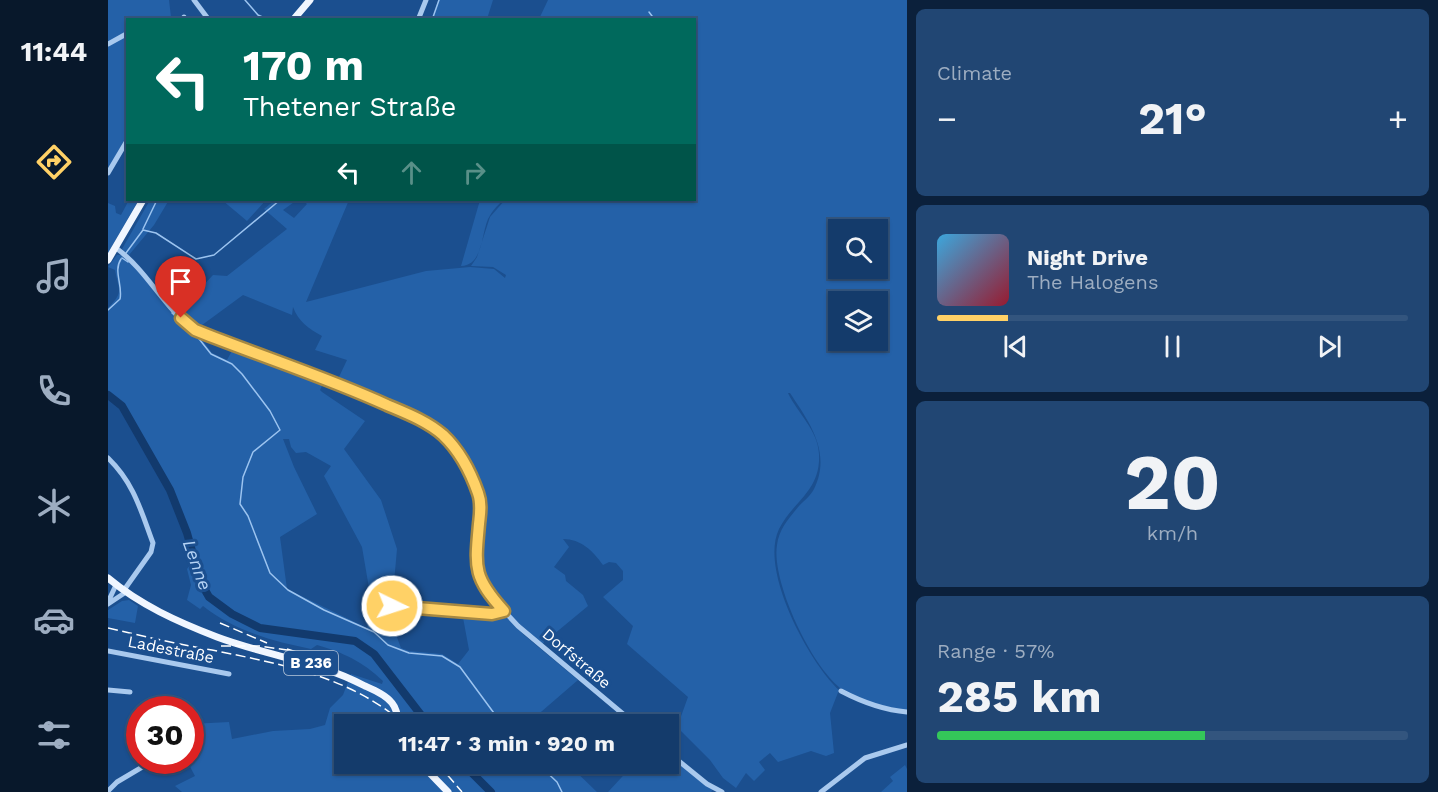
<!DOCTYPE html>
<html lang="en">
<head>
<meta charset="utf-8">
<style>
  :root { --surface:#143b6b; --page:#214673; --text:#f1f3f6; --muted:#9dadc1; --line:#33557e; --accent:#ffd166 }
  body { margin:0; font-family:"Work Sans",sans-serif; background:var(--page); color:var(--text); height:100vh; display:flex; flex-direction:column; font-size:22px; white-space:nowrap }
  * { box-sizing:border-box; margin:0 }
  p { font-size:20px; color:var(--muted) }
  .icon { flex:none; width:33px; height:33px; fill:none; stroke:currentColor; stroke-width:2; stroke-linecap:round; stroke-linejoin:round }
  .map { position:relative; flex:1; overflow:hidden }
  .side { display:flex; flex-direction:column; gap:9px; padding:9px; background:#0b203b; width:531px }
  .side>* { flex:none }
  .banner { position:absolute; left:18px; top:18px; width:570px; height:183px; border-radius:0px; box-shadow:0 2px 4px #0004,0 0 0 2px var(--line); background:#00695c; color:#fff; overflow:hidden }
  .tools { position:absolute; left:720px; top:219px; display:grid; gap:12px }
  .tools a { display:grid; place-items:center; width:60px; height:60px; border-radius:0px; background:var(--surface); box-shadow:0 2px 4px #0004,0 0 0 2px var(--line); font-size:30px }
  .speed { position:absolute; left:18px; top:696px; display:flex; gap:12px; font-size:30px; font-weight:700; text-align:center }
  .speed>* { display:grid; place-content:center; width:78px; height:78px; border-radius:50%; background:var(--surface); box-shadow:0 2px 4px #0004,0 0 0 2px var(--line); line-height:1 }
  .speed .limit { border:9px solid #d22; background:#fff; color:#111 }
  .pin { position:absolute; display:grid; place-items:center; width:51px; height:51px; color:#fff; margin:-62px -26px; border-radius:50% 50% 50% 0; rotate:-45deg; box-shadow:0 0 6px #0007 }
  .pin .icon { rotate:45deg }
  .me { position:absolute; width:66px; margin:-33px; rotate:94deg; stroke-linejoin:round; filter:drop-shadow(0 0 4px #0008) }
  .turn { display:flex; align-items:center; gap:21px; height:126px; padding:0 18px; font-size:27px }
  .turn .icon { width:78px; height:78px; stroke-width:2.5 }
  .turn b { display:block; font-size:42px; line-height:51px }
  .lanes { display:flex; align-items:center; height:57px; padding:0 18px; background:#0003; justify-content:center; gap:30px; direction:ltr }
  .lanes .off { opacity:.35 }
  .big { font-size:45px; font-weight:700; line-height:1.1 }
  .side .tile { flex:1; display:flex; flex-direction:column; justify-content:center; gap:9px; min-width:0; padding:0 21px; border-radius:9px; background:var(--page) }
  .side .dial { align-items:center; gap:0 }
  .dial b { font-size:78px; line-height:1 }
  .song { display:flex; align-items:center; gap:18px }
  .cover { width:72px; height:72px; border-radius:9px; background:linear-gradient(135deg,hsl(200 70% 55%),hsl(350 70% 35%)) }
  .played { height:6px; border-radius:3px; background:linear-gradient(90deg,var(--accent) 15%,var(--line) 15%) }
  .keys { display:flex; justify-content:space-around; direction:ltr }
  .heat { display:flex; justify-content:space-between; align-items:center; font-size:33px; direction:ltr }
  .charge { height:9px; border-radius:4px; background:linear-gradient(90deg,#34c759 57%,var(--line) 0) }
  .trip { position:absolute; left:226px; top:714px; width:345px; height:60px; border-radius:0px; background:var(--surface); box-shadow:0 2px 4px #0004,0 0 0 2px var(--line); font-weight:700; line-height:60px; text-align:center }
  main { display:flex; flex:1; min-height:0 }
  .tab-bar { display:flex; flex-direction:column; width:108px; justify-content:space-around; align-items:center; background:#08182b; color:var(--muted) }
  .tab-bar .icon { width:42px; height:42px }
  .tab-bar .current { color:var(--accent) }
  .tab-bar b { font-size:27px; color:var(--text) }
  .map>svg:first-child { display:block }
  .green { fill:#2461a8; fill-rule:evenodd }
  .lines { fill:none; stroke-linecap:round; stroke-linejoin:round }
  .stream { stroke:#9cc4f0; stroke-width:1.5 }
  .river { stroke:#123a6d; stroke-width:8 }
  .minor { stroke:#a9c9ee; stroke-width:5 }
  .major { stroke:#f0f6ff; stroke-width:7 }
  .rail { stroke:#fff; stroke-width:1.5; stroke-dasharray:10 4.5; stroke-linecap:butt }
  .route-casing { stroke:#a68842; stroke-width:15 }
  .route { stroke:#ffd166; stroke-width:10 }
  .labels { text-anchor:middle; stroke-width:6; stroke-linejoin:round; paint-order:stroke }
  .shield { fill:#1b4f8f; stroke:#bbcadd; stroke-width:1.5 }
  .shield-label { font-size:15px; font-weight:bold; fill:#fff }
  .street-label { font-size:16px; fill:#fff; stroke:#1b4f8f }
  .water-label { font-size:18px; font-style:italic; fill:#b5d3f5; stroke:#1b4f8f }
</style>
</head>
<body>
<main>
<nav class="tab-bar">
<b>11:44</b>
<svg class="icon current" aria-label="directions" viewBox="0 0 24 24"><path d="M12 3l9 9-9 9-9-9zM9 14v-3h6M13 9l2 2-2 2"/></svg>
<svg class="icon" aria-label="music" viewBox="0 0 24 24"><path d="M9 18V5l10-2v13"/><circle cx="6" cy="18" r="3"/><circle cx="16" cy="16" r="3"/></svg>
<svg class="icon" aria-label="phone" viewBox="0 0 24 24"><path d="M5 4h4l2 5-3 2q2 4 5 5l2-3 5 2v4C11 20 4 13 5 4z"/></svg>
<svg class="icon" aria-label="climate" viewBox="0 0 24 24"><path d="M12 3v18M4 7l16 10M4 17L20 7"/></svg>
<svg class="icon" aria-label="car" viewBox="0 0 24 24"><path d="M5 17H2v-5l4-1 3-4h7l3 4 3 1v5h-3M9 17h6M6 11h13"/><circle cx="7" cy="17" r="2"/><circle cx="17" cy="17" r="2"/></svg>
<svg class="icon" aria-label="filters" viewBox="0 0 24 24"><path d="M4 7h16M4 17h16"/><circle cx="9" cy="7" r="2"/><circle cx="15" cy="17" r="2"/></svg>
</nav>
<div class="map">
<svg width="799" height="792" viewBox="0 0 799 792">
  <rect width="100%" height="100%" fill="#1b4f8f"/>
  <!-- green -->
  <path class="green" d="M0 0H61L63 17 60 19 20 20 19 135 0 170Z
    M330 0H385L379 19H325Z
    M440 0H799V711C776 706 755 703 735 690 704 669 663 581 669 545 671 529 681 518 691 506 696 501 703 495 706 489 724 452 701 422 682 393H680C690 414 710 430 711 454 713 491 685 501 671 529 651 570 701 662 731 690L722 713 726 753 718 756 703 751 670 762 662 753 651 762 657 770 646 781 638 773 628 788 615 778 602 760 573 731 561 746V740L571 722 580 697 519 644 525 626 495 597 515 580V571L508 563 501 562 495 565C485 551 473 539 455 539L461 547 446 567 457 575 458 581 475 595 480 606 434 644C414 626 381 601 372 576 365 558 373 535 374 517 377 485 352 444 327 426L230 382V379L239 360 207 350 214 336C201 329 190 321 185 307L184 315 135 295 90 328 78 320 46 281 51 276 77 305 105 275 119 276 179 229 156 209 167 200H189L175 210 186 218 199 204 194 200H241L198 302 318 271 362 267 386 269 397 278 398 275 385 267 363 266 369 257 382 217 397 200H586V20L431 19ZM730 230H770V268H730ZM730 302H770V340H730Z
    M21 200 30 201 0 253V203L7 206 8 213 13 215Z
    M42 200H61L46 225 21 255 14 249Z
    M114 200H158L139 221Z
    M372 200H395C389 206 384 211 380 219 373 235 375 265 353 266Z
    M9 255H13L21 261 73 322 89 333 104 353 119 360 126 347 212 380 214 386 212 390 214 392 257 421 236 449 273 500 289 549 284 605 279 611 293 648 301 651 334 654 350 664 361 650 354 612 397 615 416 635 470 680 419 724H237V764H460L489 792H74L67 786 87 776 79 761 82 760 83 724 121 722 124 739 165 731 202 729 217 725 222 708 235 695 243 674 274 684 275 681C254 661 236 653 209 645L203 649C164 641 127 631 95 606L92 609 79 600 83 585 79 569 87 559V553L81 530 17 409 0 396V308C16 292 11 291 7 270L0 267ZM175 439H181L183 447 188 453 198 452 223 466 216 476 254 547 262 594 266 601 259 628 179 589 172 537 209 514 186 467Z
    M21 600 30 606 27 623 0 618V610L14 601Z
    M561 754 605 790 603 792H500L526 764H561Z
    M797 765 799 769V792H773L785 781 782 777Z"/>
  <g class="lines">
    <!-- stream -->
    <path class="stream" d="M137 0 150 15 161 20
      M541 12 547 20
      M324 20 331 0
      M35 229 49 200
      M18 253 35 230 48 233 88 259 106 255 172 200
      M14 258 20 262
      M0 310 12 299C15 285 5 271 13 259
      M64 313 88 335 103 354 124 364 134 374 162 411 172 430 145 452 135 477 132 504 140 516 162 573 180 590 216 610 266 632 280 645 301 653 334 656 352 667 394 724
      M430 764 449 782 454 792"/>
    <!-- river -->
    <path class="river" d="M0 395 14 406 62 490 79 533 93 583 101 597 124 614 152 628 247 641 266 654 320 724
      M355 764 383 792"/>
    <!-- minor -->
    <path class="minor" d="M86 0 101 20
      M76 17V20
      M310 20 318 0
      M0 44 20 33
      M0 173 20 139
      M8 248C40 271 56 309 87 330L250 392 318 423 333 433 349 452 372 499 368 564 373 583 384 598 410 626 527 724
      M0 458C26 483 33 511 45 543L43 552 16 590
      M0 602 8 585
      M266 603 284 606 384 614 395 611
      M0 604 18 592
      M0 651 121 674
      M0 690 22 692
      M733 691C754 702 775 710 799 712
      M561 753 599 784 614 792
      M0 791 9 782 46 760
      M713 792 757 758 799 745"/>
    <!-- major -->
    <path class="major" d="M185 20 202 0
      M0 260 35 200
      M0 578C32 605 70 622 109 637 159 656 208 660 257 686 266 690 278 695 284 703 289 709 290 717 291 724
      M313 764 340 792"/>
    <!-- rail -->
    <path class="rail" d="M112 623 159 643
      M0 628C35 636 69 644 104 650 172 664 242 676 296 724
      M113 646H152L185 651
      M179 649 207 658
      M330 764 354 792"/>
  </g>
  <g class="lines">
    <defs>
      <path id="route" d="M73 318 87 330 97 334C158 358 220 378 279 405 298 413 319 421 335 435 351 450 363 473 370 493 374 504 372 514 371 524 367 568 365 577 396 611L384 614 284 606"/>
    </defs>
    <!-- route casing -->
    <use href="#route" class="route-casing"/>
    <!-- route -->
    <use href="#route" class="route"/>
  </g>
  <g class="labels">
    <!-- shield labels -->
    <rect class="shield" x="176" y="651" width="54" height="24" rx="4.5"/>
    <g class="shield-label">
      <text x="203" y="668">B 236</text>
    </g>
    <!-- street labels -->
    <g class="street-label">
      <text transform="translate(63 649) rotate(11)" y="6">Ladestraße</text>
      <text transform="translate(469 658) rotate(40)" y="6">Dorfstraße</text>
    </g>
    <!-- water labels -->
    <g class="water-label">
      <text transform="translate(89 565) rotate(70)" y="6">Lenne</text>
    </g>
  </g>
</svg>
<div class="tools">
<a><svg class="icon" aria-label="search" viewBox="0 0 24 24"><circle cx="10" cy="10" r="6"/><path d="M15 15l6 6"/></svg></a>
<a><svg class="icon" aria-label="layers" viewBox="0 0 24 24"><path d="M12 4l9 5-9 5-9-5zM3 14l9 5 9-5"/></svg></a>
</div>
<div class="speed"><div class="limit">30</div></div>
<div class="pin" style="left:73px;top:318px;background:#d93025"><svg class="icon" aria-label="arrive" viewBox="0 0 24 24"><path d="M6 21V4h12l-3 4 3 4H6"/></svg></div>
<svg class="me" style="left:284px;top:606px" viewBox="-20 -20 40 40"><circle r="17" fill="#ffd166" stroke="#fff" stroke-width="3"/><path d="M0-11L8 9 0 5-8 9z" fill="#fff"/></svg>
<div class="trip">11:47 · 3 min · 920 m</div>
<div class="banner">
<div class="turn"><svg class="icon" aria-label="left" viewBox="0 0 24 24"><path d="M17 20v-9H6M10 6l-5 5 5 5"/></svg><div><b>170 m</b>Thetener Straße</div></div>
<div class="lanes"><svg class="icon" aria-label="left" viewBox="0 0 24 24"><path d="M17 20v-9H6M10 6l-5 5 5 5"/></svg><svg class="icon off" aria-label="ahead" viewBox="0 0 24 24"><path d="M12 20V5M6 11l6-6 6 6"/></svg><svg class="icon off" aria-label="right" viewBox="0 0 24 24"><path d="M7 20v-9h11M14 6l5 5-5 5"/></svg></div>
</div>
</div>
<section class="side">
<div class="tile"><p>Climate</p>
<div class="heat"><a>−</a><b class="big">21°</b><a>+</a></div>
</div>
<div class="tile">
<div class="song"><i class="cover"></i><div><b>Night Drive</b><p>The Halogens</p></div></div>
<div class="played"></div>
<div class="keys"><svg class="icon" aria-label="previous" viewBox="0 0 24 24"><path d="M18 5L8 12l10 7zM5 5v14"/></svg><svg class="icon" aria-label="pause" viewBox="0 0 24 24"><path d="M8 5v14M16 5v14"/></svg><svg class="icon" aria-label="next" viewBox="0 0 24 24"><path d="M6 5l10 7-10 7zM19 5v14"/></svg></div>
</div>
<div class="tile dial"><b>20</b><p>km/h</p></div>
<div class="tile"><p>Range · 57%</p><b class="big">285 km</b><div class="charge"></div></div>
</section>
</main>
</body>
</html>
